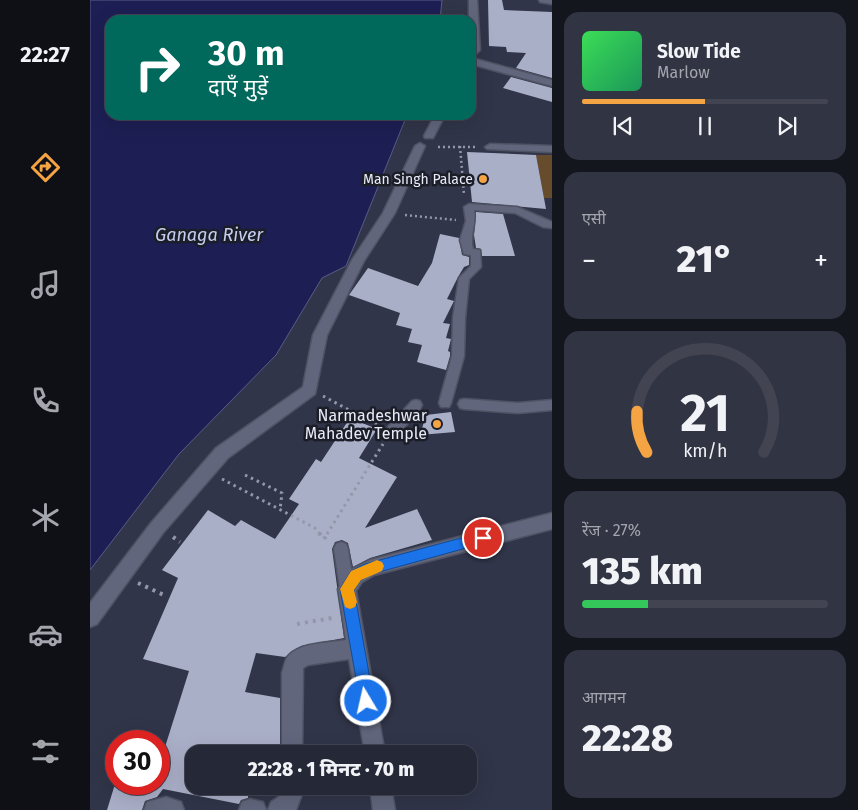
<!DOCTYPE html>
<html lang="hi">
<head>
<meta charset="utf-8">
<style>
  :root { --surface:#252837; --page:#313442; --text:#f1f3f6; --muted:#a3a6ad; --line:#424452; --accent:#f4a443 }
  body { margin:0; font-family:"Fira Sans","Noto Sans Devanagari",sans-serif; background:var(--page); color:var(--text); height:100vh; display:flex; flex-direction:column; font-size:19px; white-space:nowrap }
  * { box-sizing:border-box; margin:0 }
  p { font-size:16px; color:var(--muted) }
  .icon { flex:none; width:28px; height:28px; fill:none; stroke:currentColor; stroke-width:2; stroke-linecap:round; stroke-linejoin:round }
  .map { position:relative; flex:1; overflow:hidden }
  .details { display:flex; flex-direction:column; gap:12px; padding:12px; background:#14161e; width:306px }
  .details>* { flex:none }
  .guide { position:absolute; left:15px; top:15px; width:371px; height:105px; border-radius:15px; box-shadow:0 5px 20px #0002,0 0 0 1px var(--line); background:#00695c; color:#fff; overflow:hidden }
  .speed { position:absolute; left:15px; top:730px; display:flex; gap:10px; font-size:25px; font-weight:700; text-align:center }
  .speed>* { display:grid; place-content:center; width:65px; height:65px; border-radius:50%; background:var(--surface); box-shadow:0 5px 20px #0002,0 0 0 1px var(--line); line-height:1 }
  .speed .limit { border:8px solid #d22; background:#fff; color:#111 }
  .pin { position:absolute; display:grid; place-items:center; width:42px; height:42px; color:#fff; margin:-21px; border:2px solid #fff; border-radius:50%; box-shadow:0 1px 5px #0007 }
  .me { position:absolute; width:55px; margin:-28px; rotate:351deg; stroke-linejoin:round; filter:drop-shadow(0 0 4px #0008) }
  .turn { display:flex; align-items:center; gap:18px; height:105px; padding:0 20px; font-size:22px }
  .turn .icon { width:65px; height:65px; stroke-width:2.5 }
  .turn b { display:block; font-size:35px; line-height:42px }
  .big { font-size:38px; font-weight:800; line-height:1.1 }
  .details .card { flex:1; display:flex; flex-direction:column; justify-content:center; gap:8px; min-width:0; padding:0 18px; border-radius:15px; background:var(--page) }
  .details .dial { align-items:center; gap:0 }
  .dial svg { height:130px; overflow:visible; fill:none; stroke:var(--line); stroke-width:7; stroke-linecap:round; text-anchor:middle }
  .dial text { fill:var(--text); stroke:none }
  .song { display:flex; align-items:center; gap:15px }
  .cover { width:60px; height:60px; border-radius:8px; background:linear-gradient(135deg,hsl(130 70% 55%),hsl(150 70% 35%)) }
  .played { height:5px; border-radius:2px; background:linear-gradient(90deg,var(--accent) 50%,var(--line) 50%) }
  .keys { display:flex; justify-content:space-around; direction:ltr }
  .heat { display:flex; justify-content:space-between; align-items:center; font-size:28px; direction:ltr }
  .charge { height:8px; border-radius:4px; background:linear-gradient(90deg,#34c759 27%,var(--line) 0) }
  .trip { position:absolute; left:95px; top:745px; width:292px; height:50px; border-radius:15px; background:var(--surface); box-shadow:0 5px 20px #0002,0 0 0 1px var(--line); font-weight:800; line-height:50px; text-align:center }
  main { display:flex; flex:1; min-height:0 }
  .menu { display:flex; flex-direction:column; width:90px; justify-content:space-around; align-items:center; background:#0f1016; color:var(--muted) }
  .menu .icon { width:35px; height:35px }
  .menu .on { color:var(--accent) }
  .menu b { font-size:22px; color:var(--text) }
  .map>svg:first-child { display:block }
  .green { fill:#664b2d }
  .water { fill:#1d1f54; stroke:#5a5c85 }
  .building { fill:#aaafc8 }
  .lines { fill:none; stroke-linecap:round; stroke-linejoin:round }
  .lane-casing { stroke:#4f5263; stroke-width:3 }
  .street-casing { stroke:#4f5263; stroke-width:3 }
  .path-far2 { stroke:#9497a8; stroke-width:2.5; stroke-dasharray:2 3; stroke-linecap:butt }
  .path-far1 { stroke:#9497a8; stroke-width:3; stroke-dasharray:2.5 4; stroke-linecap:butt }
  .path { stroke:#9497a8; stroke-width:4; stroke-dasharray:3 5; stroke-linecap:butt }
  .lane { fill:#61667d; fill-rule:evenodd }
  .street { fill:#61667d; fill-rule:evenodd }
  .route { fill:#1a73e8; stroke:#114b97 }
  .slow { fill:#f59e0b }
  .poi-dot { fill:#f4a443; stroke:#1b1d27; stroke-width:2 }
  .labels { text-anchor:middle; stroke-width:5; stroke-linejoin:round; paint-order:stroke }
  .far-poi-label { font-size:14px; fill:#e8ebf8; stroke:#1b1d27; text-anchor:end }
  .poi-label { font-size:16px; fill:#e8ebf8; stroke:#1b1d27; text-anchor:end }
  .water-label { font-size:18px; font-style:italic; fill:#c6cdf0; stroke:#1b1d27 }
</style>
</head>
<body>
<main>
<nav class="menu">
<b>22:27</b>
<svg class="icon on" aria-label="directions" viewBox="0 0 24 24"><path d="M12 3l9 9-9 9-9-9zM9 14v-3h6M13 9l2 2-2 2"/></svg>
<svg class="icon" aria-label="music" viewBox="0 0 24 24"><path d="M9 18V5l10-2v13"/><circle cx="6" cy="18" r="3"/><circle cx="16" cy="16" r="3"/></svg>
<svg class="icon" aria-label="phone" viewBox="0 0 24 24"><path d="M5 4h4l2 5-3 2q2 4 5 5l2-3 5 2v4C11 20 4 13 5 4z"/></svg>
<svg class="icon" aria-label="climate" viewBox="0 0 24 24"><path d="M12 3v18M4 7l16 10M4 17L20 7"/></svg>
<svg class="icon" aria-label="car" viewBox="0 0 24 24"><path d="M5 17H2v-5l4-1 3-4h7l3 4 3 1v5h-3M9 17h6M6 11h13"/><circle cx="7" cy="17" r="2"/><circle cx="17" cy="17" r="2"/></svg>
<svg class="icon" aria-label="filters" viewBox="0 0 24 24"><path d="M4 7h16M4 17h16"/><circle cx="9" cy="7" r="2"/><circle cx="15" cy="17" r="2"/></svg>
</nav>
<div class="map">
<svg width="462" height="810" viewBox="0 0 462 810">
  <rect width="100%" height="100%" fill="#313549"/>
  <!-- green -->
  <path class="green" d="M446 155H462V198H454Z"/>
  <!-- water -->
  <path class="water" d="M0 0H352L350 20H20V115H317L256 266 232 278 186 355 89 454 0 570Z"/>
  <!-- building -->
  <path class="building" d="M398 0H412L414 10 462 12V78L426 68 436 53 417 52 416 47 399 46Z
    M421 77 462 88V102L413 88Z
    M377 152 446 155 456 209 382 202Z
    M386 212 413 214 425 256H392L391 249 386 248 384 235Z
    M350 234 369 238 372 255 379 257V265L374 267 368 277 357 299 364 301 353 323 360 324 356 338 361 339 358 351 360 352V356L356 370 327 362 332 345 318 342 322 329 306 325 310 313 259 295 278 268 328 286 342 263Z
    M361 412 365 432 330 435 336 415Z
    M260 418 287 429 269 458 307 477 275 528 327 509 342 540 280 558 263 567 258 543 252 540 245 542 242 549 254 638 211 646 195 657 166 653 155 692 190 698V754H104V786H188V793L158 795V798L151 800 149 804 73 789 67 797 55 801 52 810H17L25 784H69V766L99 671 53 659 88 578 72 570 118 510 145 526 151 520 185 539 209 504 199 499 226 459 231 462Z"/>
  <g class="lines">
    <defs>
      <path id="lane" d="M400 144 462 146V152L397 149 395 147Z
        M379 204 427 207 462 222V228L453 227 425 213 384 210C387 224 379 235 383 249L390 250 391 267 379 279 375 318 374 356 361 403 359 407H351L349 403 362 356 363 318 369 278 381 266V255L374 254 370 240 376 221 374 207Z
        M374 399 428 403 462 400V410L428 413 374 409 370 408 368 404 370 400Z
        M326 400 330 401 332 405 330 409 306 437 301 438 296 437 295 433 296 429 322 401Z
        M251 542 256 544 258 549 264 589 262 594 257 596 252 594 250 589 244 549 246 544Z"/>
      <path id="street" d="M379 0H387L390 50 382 58 462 80V86L381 64V20H379Z
        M449 0H462V4L450 2Z
        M345 115H355L343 138H335L334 136Z
        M330 143 335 146 305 213 274 261 237 335 225 394 138 458 73 533 7 624 0 627V603L61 523 126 448 213 387 223 335 262 260 293 213 325 146Z
        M462 513V529L284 575 272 582 266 591 295 754H275L259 659 218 665 213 668 212 754H192V673C194 667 195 659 199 655 213 642 239 643 256 640L248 589 260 570 280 560Z
        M190 786H212L211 797 206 810H178L181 802 190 796Z
        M280 786H301L305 810H283Z
        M76 797 91 802 94 810H54L57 802Z
        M160 799 173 802 176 810H149L152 802Z"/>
    </defs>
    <!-- lane casing -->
    <use href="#lane" class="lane-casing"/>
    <!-- street casing -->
    <use href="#street" class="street-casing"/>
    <!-- path-far2 -->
    <path class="path-far2" d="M370 146 374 195
      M348 147H387
      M315 215 366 220"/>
    <!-- path-far1 -->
    <path class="path-far1" d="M233 396 287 425
      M155 475 192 493 190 510
      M132 479 225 528 230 534
      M237 534 293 444"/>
    <!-- path -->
    <path class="path" d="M229 533 234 539
      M83 537 90 542
      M234 539 238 533
      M48 583 76 596
      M207 624 242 618"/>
    <!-- lane -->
    <use href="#lane" class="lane"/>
    <!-- street -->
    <use href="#street" class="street"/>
  </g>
  <!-- route -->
  <path class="route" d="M393 532 398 534 400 538 398 542 282 574 271 580 264 590 284 701 282 706 276 708 271 706 250 589 261 571 275 564Z"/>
  <!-- slow -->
  <path class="slow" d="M287 560 292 562 294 566 292 571 271 580 264 590 267 602 265 607 260 609 255 607 250 589 261 571Z"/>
  <!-- markers -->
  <g class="poi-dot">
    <circle cx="393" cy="179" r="5"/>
    <circle cx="347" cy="424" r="5"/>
  </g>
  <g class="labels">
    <!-- far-poi labels -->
    <g class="far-poi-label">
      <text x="383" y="184">Man Singh Palace</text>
    </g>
    <!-- poi labels -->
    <g class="poi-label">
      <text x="337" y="421">Narmadeshwar<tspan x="337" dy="18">Mahadev Temple</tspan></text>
    </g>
    <!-- water labels -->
    <g class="water-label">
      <text x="119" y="241">Ganaga River</text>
    </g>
  </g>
</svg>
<div class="speed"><div class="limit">30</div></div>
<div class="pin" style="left:393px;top:538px;background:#d93025"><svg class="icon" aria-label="arrive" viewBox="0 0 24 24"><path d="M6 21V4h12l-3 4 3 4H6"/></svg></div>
<svg class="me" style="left:276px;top:701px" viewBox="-20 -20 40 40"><circle r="17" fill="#1a73e8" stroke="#fff" stroke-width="3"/><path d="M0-11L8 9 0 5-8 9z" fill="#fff"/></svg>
<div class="trip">22:28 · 1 मिनट · 70 m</div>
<div class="guide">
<div class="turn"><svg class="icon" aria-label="right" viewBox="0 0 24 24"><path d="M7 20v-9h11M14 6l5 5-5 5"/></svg><div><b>30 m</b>दाएँ मुड़ें</div></div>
</div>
</div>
<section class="details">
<div class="card">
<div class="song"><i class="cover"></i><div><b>Slow Tide</b><p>Marlow</p></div></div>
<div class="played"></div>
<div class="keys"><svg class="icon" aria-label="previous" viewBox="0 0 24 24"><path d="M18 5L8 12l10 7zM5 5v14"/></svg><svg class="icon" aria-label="pause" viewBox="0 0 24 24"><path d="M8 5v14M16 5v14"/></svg><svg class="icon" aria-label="next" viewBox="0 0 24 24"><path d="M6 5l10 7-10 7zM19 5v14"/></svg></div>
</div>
<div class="card"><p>एसी</p>
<div class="heat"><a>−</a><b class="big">21°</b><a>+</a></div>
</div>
<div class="card dial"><svg viewBox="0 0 100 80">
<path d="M14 69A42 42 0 1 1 86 69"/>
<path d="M14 69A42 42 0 0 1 8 44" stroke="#f4a443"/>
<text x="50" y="56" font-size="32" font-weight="700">21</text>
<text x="50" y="72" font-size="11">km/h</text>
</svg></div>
<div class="card"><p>रेंज · 27%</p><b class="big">135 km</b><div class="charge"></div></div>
<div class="card"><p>आगमन</p><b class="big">22:28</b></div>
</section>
</main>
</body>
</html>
